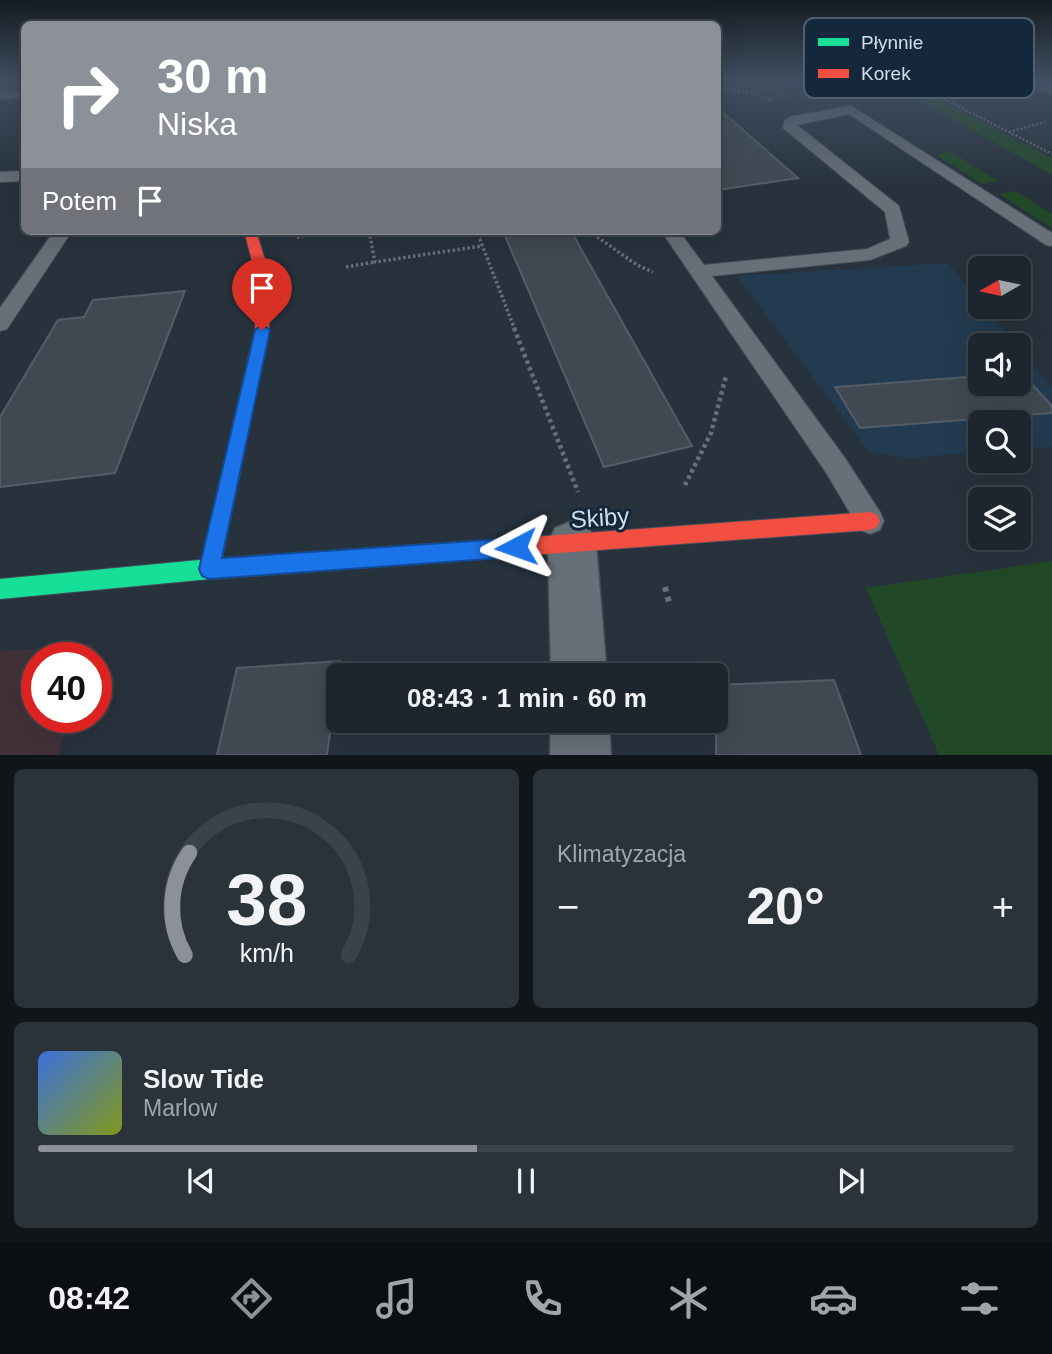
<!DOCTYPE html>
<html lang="pl">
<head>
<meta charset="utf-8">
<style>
  :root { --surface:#1d262e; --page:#2a323a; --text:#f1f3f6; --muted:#a0a5aa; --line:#3b434a; --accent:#8c9099 }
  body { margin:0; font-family:Arial,sans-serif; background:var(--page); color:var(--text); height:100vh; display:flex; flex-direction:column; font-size:26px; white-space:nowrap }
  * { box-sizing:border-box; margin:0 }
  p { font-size:23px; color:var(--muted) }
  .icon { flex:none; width:38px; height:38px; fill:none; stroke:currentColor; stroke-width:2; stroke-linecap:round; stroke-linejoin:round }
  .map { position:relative; height:755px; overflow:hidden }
  .drawer { display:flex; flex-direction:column; gap:14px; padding:14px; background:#101519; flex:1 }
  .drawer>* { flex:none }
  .top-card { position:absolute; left:21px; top:21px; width:700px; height:214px; border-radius:10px; box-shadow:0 7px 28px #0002,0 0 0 2px var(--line); background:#8c9099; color:#fff; overflow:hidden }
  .needle { width:46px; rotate:261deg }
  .buttons { position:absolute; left:968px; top:256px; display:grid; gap:14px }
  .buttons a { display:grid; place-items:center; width:63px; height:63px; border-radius:10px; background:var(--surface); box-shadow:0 7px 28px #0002,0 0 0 2px var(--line); font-size:35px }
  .speed { position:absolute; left:21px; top:642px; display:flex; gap:14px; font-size:35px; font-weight:700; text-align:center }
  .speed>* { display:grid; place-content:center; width:91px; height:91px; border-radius:50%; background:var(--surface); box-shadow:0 7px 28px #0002,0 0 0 2px var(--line); line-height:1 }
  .speed .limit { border:10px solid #d22; background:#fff; color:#111 }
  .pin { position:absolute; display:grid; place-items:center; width:60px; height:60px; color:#fff; margin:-72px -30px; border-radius:50% 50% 50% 0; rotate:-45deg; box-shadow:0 0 7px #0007 }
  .pin .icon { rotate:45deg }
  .me { position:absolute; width:77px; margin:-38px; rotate:266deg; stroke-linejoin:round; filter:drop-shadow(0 0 5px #0008) }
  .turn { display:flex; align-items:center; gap:24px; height:147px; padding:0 21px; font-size:32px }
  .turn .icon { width:91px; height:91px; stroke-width:2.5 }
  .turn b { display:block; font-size:49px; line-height:60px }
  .then { display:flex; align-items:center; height:66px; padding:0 21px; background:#0003; gap:14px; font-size:26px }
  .big { font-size:52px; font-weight:700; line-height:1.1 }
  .drawer .tile { flex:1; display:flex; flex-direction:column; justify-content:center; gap:10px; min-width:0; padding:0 24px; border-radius:10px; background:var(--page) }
  .drawer .dial { align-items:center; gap:0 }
  .dial svg { height:182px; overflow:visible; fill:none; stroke:var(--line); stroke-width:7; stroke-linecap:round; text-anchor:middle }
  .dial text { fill:var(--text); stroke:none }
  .song { display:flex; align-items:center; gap:21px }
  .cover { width:84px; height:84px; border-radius:10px; background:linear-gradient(135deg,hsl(220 70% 55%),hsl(70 70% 35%)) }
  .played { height:7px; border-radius:4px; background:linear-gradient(90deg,var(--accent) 45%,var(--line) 45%) }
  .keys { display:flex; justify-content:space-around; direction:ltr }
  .heat { display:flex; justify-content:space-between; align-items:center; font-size:38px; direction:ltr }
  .drawer .tiles { flex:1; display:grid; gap:14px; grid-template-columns:1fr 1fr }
  .tile:last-child { grid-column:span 2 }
  .trip { position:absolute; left:326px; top:663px; width:402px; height:70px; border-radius:10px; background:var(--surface); box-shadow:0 7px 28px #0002,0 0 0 2px var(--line); font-weight:700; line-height:70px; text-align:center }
  .tabs { display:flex; height:112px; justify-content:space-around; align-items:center; background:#0c0f12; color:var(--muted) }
  .tabs .icon { width:49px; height:49px }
  .tabs .current { color:var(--accent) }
  .tabs b { font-size:32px; color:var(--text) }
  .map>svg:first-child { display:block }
  .commercial { fill:#413239 }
  .built { fill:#233b51 }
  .green { fill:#224927 }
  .building { fill:#404952; stroke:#545d67; stroke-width:2 }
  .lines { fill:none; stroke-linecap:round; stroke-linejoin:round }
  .lane-casing { stroke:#444d56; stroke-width:2 }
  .street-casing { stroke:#444d56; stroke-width:3 }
  .fast-casing { stroke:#444d56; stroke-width:2 }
  .jam-casing { stroke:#444d56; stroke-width:2 }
  .path-far3 { stroke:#687077; stroke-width:2.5; stroke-dasharray:2 2; stroke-linecap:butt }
  .path-far2 { stroke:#687077; stroke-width:3.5; stroke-dasharray:2.5 2.5; stroke-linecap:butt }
  .path-far1 { stroke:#687077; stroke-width:4.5; stroke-dasharray:3.5 3.5; stroke-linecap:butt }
  .path { stroke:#687077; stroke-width:6; stroke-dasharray:5 5; stroke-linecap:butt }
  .lane { fill:#676f78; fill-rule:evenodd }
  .street { fill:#676f78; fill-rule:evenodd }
  .fast { fill:#16e098; fill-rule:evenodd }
  .jam { fill:#f24e42; fill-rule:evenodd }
  .route { fill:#1a73e8; stroke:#114b97; stroke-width:2 }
  .labels { text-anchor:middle; stroke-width:6; stroke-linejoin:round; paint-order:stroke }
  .near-street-label { font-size:24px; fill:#d2dfeb; stroke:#15283b }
  .key { fill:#15283b; stroke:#4e5f70; stroke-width:2 }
  .key-label { font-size:19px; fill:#d2dfeb }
</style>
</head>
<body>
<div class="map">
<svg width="1052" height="756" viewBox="0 0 1052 756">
  <rect width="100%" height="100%" fill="#27323d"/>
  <!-- commercial -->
  <path class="commercial" d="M94 643 89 658H37V718H70L58 755H0V652Z"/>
  <!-- built -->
  <path class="built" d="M948 263 980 302V306H984L1016 345H980V383H1018L1019 348 1052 388V447L1019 449 1018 422H980V452L908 458 869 452 737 276Z"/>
  <!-- green -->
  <path class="green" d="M740 80H764L791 91 790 96 783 98 734 83Z
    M910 92 932 96 1052 158V175L906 93Z
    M951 152 998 181 982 184 936 155Z
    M1015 191 1052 214V228L999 194Z
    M1052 561V755H939L866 588Z"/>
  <!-- building -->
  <path class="building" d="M718 108 798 178 718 190Z
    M503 231H571L692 446 604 467Z
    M185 291 115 473 0 487V417L58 320 84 317 93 300Z
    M1018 373H1022L1052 406V413L860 428 835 387 980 376V383H1018Z
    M340 661 327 755H217L237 668Z
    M834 680 861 755H716V685Z"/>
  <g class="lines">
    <defs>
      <path id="lane" d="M1003 80H1027L1052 85V93Z
        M24 90V98L0 99V91Z
        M851 106 1052 233V246L1046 245 849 114 797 125 899 206 909 242 906 246 870 260 712 276 845 458 880 512 884 521 880 530 870 534 860 530 827 474 664 235 667 231H679L704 265 867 249 890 239 885 212 783 128 785 120 793 116Z
        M24 171V181L0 182V172Z
        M54 231H72L7 329 0 331V308Z"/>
      <path id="street" d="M572 521 589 528 596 544 607 676H551L548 544 555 528Z
        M551 721H609L611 756H550Z"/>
      <path id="fast" d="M490 540 497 542 500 549 497 556 490 558 210 579 0 599V579L210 559Z"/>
      <path id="jam" d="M244 231H256L271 279 269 330 220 569 217 576 210 579 203 576 200 569 255 330 257 279Z
        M870 512 877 515 880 521 877 527 870 530 490 558 483 556 480 549 483 542 490 540Z"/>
    </defs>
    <!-- lane casing -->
    <use href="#lane" class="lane-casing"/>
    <!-- street casing -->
    <use href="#street" class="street-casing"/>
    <!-- fast casing -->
    <use href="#fast" class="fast-casing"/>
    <!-- jam casing -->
    <use href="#jam" class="jam-casing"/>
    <!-- path-far3 -->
    <path class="path-far3" d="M888 80 908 90 936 95 1052 154
      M718 90 751 92 771 100
      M887 93 908 90
      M1009 132 1045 122"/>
    <!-- path-far2 -->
    <path class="path-far2" d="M369 231 375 262 482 246
      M484 231 479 237 515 330
      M589 231 637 265 653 272
      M297 237 330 231
      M346 267 375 262"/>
    <!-- path-far1 -->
    <path class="path-far1" d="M514 328 578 492
      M685 485 711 433 726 376"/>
    <!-- path -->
    <path class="path" d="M665 587 670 606"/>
    <!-- lane -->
    <use href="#lane" class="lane"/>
    <!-- street -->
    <use href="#street" class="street"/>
    <!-- fast -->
    <use href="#fast" class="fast"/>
    <!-- jam -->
    <use href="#jam" class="jam"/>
  </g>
  <!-- sky -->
  <linearGradient id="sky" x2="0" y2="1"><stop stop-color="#151c22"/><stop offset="0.43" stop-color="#414f62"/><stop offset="1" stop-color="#414f62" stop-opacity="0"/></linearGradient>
  <rect width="1052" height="186" fill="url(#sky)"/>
  <!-- route -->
  <path class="route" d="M262 324 270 330 222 558 516 538 523 541 526 547 523 554 516 557 209 579 202 576 199 569 255 330Z"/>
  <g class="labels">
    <!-- near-street labels -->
    <g class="near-street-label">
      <text transform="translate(600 518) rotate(-4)" y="8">Skiby</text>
    </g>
  </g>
  <!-- legend -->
  <rect x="804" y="18" width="230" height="80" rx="10" class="key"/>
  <rect x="818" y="38" width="31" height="8" fill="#16e098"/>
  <rect x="818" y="69" width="31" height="9" fill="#f24e42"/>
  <g class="key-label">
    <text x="861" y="49">Płynnie</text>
    <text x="861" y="80">Korek</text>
  </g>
</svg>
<div class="buttons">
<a><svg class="needle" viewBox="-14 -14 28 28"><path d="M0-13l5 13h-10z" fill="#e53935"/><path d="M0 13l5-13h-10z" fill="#a0a5aa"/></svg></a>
<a><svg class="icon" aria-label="sound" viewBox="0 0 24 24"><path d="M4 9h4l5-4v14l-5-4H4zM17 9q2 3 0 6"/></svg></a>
<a><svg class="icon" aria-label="search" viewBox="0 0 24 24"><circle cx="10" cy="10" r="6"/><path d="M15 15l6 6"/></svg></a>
<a><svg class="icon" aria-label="layers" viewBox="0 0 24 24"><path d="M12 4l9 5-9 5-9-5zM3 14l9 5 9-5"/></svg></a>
</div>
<div class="speed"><div class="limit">40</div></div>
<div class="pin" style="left:262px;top:330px;background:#d93025"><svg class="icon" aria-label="arrive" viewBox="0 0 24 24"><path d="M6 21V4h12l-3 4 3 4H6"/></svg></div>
<svg class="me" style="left:516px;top:547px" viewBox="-20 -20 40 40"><path d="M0-17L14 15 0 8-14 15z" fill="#1a73e8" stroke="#fff" stroke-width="4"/></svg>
<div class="trip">08:43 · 1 min · 60 m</div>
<div class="top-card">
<div class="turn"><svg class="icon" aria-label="right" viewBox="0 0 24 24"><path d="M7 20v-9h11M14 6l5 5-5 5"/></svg><div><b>30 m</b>Niska</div></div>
<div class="then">Potem<svg class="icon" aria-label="arrive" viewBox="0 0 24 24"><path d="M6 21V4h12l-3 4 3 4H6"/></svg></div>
</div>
</div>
<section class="drawer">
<div class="tiles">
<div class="tile dial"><svg viewBox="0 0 100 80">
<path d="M14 69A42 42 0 1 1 86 69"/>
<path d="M14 69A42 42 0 0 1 16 24" stroke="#8c9099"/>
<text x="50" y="56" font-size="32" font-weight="700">38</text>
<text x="50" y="72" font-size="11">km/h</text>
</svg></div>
<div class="tile"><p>Klimatyzacja</p>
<div class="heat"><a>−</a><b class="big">20°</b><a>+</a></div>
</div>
<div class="tile">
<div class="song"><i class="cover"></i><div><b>Slow Tide</b><p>Marlow</p></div></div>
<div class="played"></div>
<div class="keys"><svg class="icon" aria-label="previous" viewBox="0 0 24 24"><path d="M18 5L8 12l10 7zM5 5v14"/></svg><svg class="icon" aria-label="pause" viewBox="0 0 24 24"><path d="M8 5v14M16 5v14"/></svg><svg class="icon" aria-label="next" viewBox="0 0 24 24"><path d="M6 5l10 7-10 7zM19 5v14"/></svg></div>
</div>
</div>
</section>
<nav class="tabs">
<b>08:42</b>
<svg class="icon current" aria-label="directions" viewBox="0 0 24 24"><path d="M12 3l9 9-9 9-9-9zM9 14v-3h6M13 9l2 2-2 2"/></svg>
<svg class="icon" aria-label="music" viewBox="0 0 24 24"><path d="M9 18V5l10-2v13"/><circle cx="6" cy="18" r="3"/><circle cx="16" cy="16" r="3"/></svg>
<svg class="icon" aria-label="phone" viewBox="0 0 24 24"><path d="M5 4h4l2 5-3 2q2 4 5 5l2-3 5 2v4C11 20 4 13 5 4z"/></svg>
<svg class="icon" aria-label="climate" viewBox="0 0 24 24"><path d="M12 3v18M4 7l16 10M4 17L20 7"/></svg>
<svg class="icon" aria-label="car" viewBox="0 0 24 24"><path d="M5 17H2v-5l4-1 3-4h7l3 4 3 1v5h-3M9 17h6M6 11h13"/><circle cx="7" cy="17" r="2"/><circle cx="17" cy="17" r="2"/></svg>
<svg class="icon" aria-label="filters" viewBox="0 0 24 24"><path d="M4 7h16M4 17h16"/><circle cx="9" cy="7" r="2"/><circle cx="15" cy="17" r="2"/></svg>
</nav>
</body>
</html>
